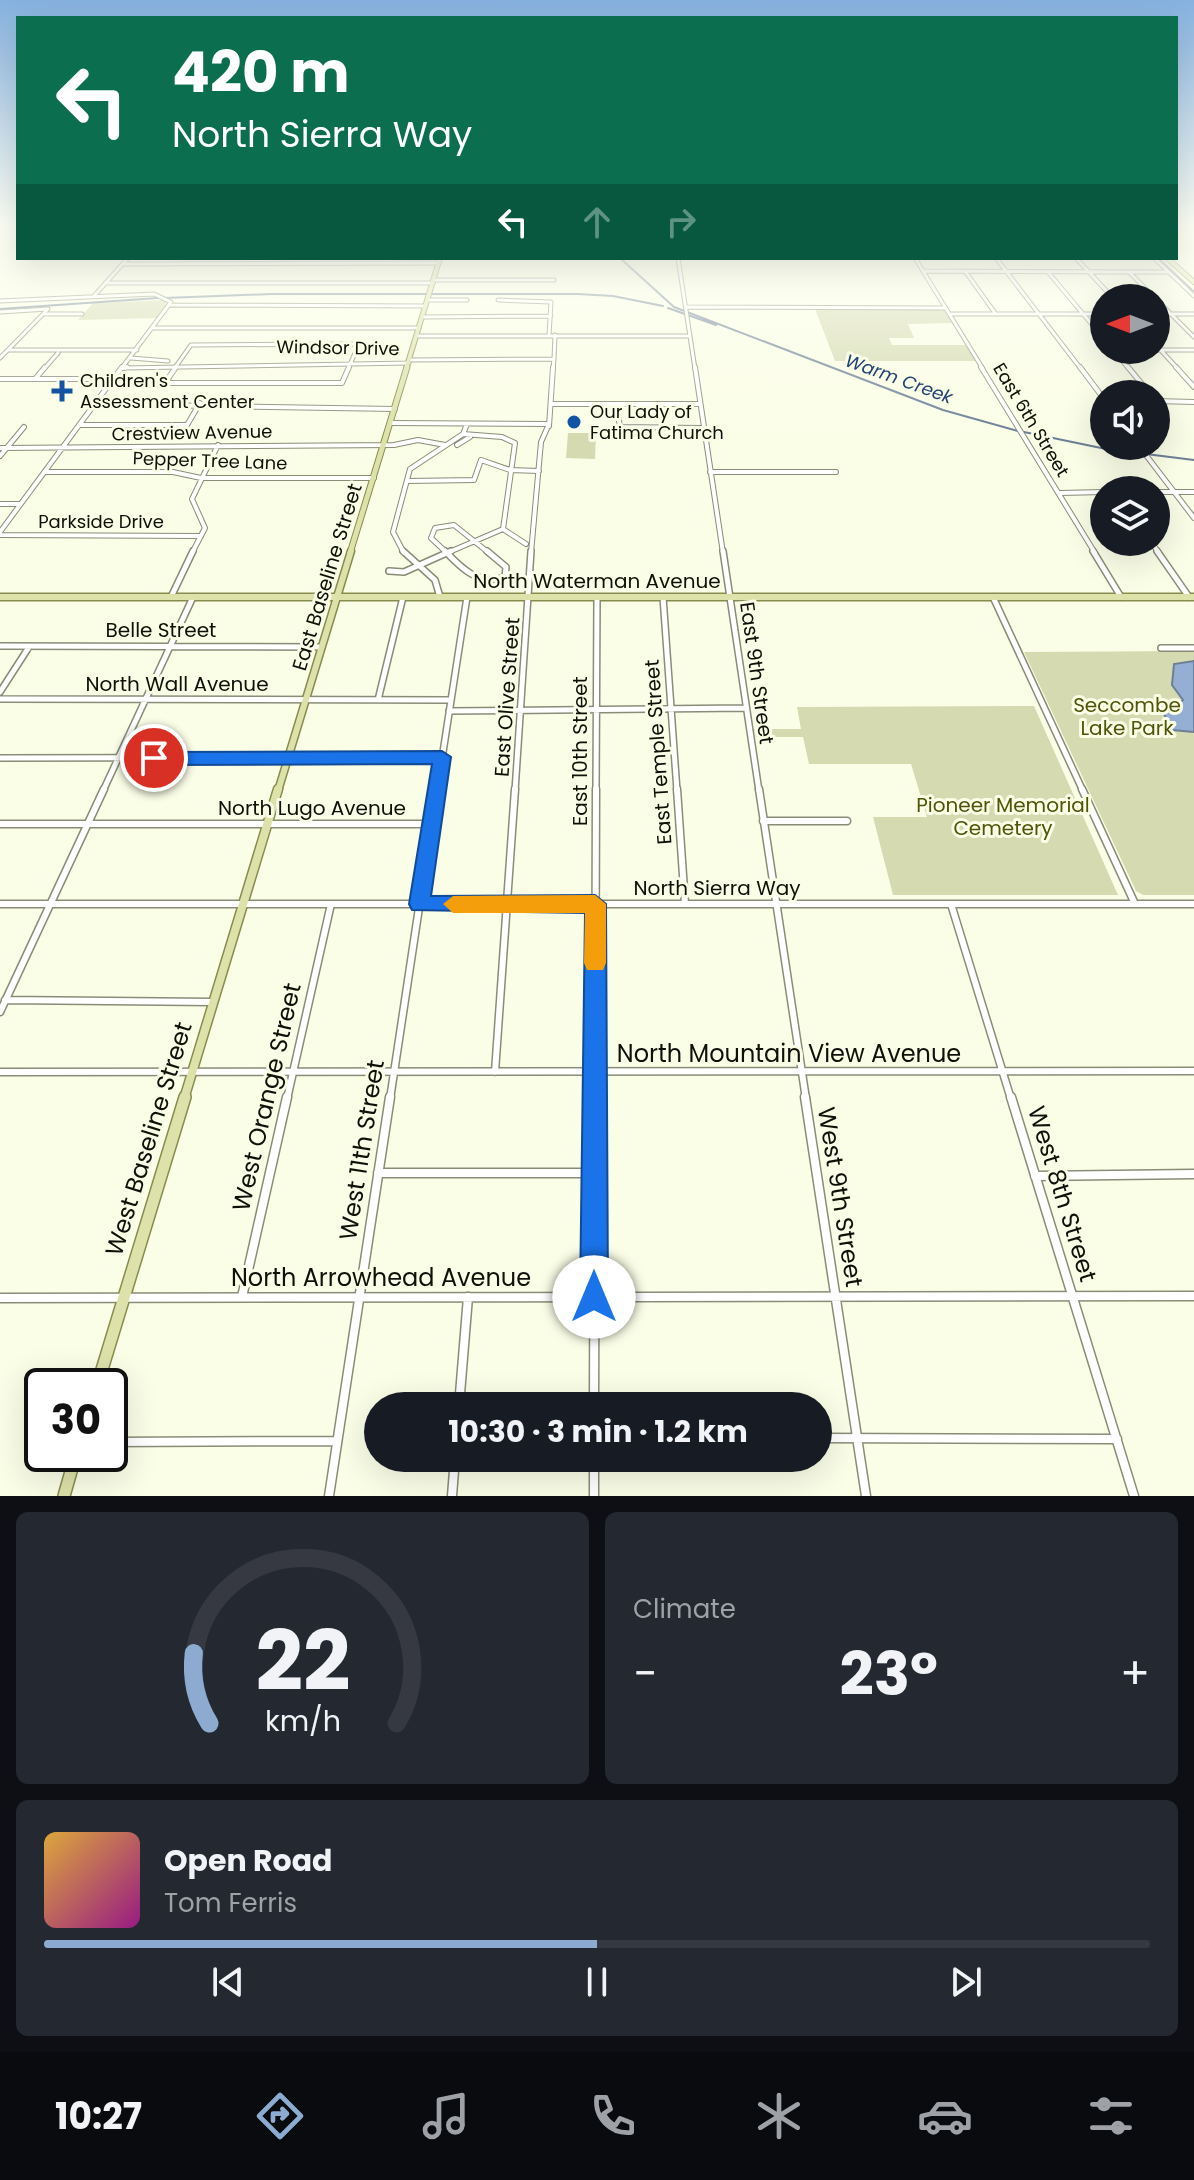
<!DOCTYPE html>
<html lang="en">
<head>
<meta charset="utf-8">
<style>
  :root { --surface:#171b24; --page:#242831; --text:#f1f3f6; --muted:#9ea1a6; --line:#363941; --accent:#8dabd1 }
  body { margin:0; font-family:Poppins,sans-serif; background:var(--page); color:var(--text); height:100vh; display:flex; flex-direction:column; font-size:30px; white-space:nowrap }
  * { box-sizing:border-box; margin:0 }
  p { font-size:26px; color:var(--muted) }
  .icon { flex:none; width:44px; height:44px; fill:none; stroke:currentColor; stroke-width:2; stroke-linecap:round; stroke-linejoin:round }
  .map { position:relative; height:1496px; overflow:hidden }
  .panel { display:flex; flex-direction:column; gap:16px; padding:16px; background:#0d0f14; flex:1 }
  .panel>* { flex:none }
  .top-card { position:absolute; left:16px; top:16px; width:1162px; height:244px; border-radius:0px; box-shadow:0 8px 32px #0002; background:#0b6e4f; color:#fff; overflow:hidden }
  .needle { width:52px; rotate:270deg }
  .buttons { position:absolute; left:1090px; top:284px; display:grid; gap:16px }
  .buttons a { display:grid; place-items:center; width:80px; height:80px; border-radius:50%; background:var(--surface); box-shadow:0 8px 32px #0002; font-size:40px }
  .speed { position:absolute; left:24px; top:1368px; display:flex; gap:16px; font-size:40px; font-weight:700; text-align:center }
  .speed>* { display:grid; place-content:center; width:104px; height:104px; border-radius:50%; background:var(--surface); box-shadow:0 8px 32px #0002; line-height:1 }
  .speed .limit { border:4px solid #111; border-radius:12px; background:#fff; color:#111 }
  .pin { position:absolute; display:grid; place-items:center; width:68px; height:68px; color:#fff; margin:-34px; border:4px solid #fff; border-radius:50%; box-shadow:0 2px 8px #0007 }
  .me { position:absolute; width:88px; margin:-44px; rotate:0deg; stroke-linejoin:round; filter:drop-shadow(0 0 6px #0008) }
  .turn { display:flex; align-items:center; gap:28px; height:168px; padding:0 24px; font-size:36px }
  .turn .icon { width:104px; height:104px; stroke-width:2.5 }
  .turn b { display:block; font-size:56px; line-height:68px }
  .lanes { display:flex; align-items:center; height:76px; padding:0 24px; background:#0003; justify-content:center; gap:40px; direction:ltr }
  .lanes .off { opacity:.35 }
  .big { font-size:60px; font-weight:700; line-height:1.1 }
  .panel .widget { flex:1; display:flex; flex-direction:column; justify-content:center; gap:12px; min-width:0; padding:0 28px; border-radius:12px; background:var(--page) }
  .panel .dial { align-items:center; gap:0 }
  .dial svg { height:208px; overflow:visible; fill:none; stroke:var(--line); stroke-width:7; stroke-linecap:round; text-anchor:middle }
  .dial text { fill:var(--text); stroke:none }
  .song { display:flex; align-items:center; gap:24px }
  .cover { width:96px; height:96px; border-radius:12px; background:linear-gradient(135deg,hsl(40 70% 55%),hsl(310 70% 35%)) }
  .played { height:8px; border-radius:4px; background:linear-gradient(90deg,var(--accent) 50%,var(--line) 50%) }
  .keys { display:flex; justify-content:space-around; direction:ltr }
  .heat { display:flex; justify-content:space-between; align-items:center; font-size:44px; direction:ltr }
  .panel .tiles { flex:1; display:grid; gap:16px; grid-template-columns:1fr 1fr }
  .widget:last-child { grid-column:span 2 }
  .trip { position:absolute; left:364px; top:1392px; width:468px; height:80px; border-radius:40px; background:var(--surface); box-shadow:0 8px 32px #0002; font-weight:700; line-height:80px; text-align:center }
  .dock { display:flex; height:128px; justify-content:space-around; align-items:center; background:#090b0e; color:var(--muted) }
  .dock .icon { width:56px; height:56px }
  .dock .on { color:var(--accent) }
  .dock b { font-size:36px; color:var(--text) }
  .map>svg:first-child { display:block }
  .green { fill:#d5dab0 }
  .water { fill:#94aed4; stroke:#6c7f97; stroke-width:2 }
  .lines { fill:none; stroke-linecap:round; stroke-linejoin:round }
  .stream { stroke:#6c7f97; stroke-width:2 }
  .minor-far4-casing { stroke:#8a8c78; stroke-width:5 }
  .minor-far3-casing { stroke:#8a8c78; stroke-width:6 }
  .minor-far2-casing { stroke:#8a8c78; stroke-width:8 }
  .minor-far1-casing { stroke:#8a8c78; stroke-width:9 }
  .minor-casing { stroke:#8a8c78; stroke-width:11 }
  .major-far4-casing { stroke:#878c4e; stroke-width:6 }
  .major-far3-casing { stroke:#878c4e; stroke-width:7 }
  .major-far2-casing { stroke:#878c4e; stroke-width:9 }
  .major-far1-casing { stroke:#878c4e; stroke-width:11 }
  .major-casing { stroke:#878c4e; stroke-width:14 }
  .minor-far4 { stroke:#fff; stroke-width:3 }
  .minor-far3 { stroke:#fff; stroke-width:4 }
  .minor-far2 { stroke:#fff; stroke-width:5 }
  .minor-far1 { stroke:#fff; stroke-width:6 }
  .minor { stroke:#fff; stroke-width:8 }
  .major-far4 { stroke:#dde2ab; stroke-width:4 }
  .major-far3 { stroke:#dde2ab; stroke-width:5 }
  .major-far2 { stroke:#dde2ab; stroke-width:6 }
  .major-far1 { stroke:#dde2ab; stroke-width:8 }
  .major { stroke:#dde2ab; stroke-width:11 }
  .route { fill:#1a73e8; stroke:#114b97; stroke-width:2 }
  .slow { fill:#f59e0b }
  .poi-dot { fill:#1353a3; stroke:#fbfee7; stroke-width:3 }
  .labels { text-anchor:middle; stroke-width:6; stroke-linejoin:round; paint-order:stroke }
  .far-street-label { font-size:18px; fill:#101009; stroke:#fbfee7 }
  .far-water-label { font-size:18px; font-style:italic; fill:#204373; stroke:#fbfee7 }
  .far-poi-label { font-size:18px; fill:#101009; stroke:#fbfee7; text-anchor:start }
  .street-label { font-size:20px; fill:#101009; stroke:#fbfee7 }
  .park-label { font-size:20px; fill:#505407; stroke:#fbfee7 }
  .near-street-label { font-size:24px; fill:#101009; stroke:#fbfee7 }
</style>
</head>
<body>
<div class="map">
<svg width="1194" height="1496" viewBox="0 0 1194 1496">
  <rect width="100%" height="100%" fill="#fbfee7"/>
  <!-- green -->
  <path class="green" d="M166 300V306L157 318 78 320 93 303Z
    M815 309H943L952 323 908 324 914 338H889L892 345H966L976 361H835Z
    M568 433H596L595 459 566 458Z
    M1194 651V895H1143L1136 891 1024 652Z
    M1034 706 1118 895H893L873 817H927L911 764H809L803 737H756L754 729H801L797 707Z"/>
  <!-- water -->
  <path class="water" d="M1194 661V732L1172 730 1164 714 1183 700 1172 685 1174 664Z"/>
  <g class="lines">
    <!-- stream -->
    <path class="stream" d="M620 258 674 307 943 410 1018 431
      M1158 258 1194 292
      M165 298 271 294H578L613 296 663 306
      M668 308 716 325
      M0 309 158 298
      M1024 432 1106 449 1194 460"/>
    <defs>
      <path id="minor-far4" d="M7 227H18
        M678 258 695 369
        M915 258 983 369
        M996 258 1081 369
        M1076 258 1113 298
        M1154 258 1194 296
        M123 264 439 263
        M924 271 1168 272
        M965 271 995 313
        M1048 272 1104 339
        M1129 272 1155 298
        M433 280H554
        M105 283H433
        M94 296 128 258
        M1156 299 1194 337
        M427 300H467
        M498 300 551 302 549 335
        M0 301 154 294 171 302 121 369
        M170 305 426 306
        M687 307 946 308
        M0 312 48 309 0 358
        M44 314H82
        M951 314H1104
        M1156 314H1194
        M422 317 551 316
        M153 328H419
        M417 336H690
        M1156 345 1178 369
        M8 350H137
        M1113 350H1194
        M1113 350 1129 369
        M131 358 168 361
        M410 360 554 359 555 335
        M123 368 409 363
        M44 369 58 353
        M174 369 191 345 359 344 348 369
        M553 369 554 359"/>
      <path id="minor-far3" d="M176 367 165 383H342L349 367
        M695 367 723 553
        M981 367 1095 553
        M1080 367 1104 399
        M1128 367 1150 394
        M1176 367 1194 387
        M123 368 127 367
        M36 378 45 367
        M0 379H114
        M1156 401 1194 402
        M97 404 395 409
        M551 404H700
        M616 404 620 427 703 428
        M390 423 548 424
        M81 425H187L200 403
        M549 426 553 367
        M463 434 502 437 515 443 503 529
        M457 445 470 437
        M1139 446 1194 518
        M0 448 394 445 418 440 445 445
        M0 456 24 427
        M46 472H173L201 478H374
        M710 472H836
        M407 481 474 480 481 460 510 470 539 471
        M1156 492H1194
        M1060 493 1104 492
        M0 504H20
        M503 529 526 544
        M0 532 122 367
        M0 535 201 536
        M1151 542 1159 553
        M192 553 205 528 192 499 218 445
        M404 553 393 532 410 469 463 434 467 424
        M447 553 431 538 435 528 454 525 489 553
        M447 553 503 529
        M531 553 541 442 549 424"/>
      <path id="minor-far2" d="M403 551 435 580 440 597
        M445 551C462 569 479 586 505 577L506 567 487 551
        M723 551 759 791
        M1093 551 1121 597
        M1157 551 1189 597
        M389 571 404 572 451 551
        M171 597 193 551
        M663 597 677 791
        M993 597 1083 791
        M0 646 322 647
        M1161 648H1194
        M0 692 29 647
        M0 699 451 700
        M378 700 403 597
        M449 711 745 708
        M0 758 442 757
        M103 791 193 597
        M437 791 467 597
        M515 791 531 551
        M596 791 597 597"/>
      <path id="minor-far1" d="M677 789 685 904
        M759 789 806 1099
        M1082 789 1135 904
        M763 821H847
        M0 824H432
        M0 904H1194
        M951 904 1011 1099
        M5 1000 212 1002
        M0 1012 104 789
        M0 1072 1194 1071
        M495 1072 515 789
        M287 1099 331 904
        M390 1099 437 789
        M595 1099 596 789"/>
      <path id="minor" d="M805 1097 866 1496
        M1011 1097 1134 1496
        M378 1173H594
        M1035 1176 1194 1174
        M242 1297 287 1097
        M0 1298 1194 1296
        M459 1406 468 1297
        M594 1406 595 1097
        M818 1438 1117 1439
        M110 1442 337 1441
        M594 1458V1496
        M329 1496 390 1097
        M452 1496 455 1458"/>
      <path id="major-far4" d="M1167 258 1194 282
        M406 369 440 258"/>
      <path id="major-far3" d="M350 553 407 367"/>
      <path id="major-far2" d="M0 597H1194
        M278 791 351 551"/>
      <path id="major-far1" d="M184 1099 278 789"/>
      <path id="major" d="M97 1386 185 1097
        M64 1496 76 1454"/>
    </defs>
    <!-- minor-far4 casing -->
    <use href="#minor-far4" class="minor-far4-casing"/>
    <!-- minor-far3 casing -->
    <use href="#minor-far3" class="minor-far3-casing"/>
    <!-- minor-far2 casing -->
    <use href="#minor-far2" class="minor-far2-casing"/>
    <!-- minor-far1 casing -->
    <use href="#minor-far1" class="minor-far1-casing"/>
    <!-- minor casing -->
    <use href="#minor" class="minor-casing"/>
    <!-- major-far4 casing -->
    <use href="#major-far4" class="major-far4-casing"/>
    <!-- major-far3 casing -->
    <use href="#major-far3" class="major-far3-casing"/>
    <!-- major-far2 casing -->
    <use href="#major-far2" class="major-far2-casing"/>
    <!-- major-far1 casing -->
    <use href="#major-far1" class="major-far1-casing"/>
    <!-- major casing -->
    <use href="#major" class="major-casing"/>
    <!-- minor-far4 -->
    <use href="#minor-far4" class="minor-far4"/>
    <!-- minor-far3 -->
    <use href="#minor-far3" class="minor-far3"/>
    <!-- minor-far2 -->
    <use href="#minor-far2" class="minor-far2"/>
    <!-- minor-far1 -->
    <use href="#minor-far1" class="minor-far1"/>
    <!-- minor -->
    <use href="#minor" class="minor"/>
    <!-- major-far4 -->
    <use href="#major-far4" class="major-far4"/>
    <!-- major-far3 -->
    <use href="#major-far3" class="major-far3"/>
    <!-- major-far2 -->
    <use href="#major-far2" class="major-far2"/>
    <!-- major-far1 -->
    <use href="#major-far1" class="major-far1"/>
    <!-- major -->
    <use href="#major" class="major"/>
  </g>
  <!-- sky -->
  <linearGradient id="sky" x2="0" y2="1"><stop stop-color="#86b2e0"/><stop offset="0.52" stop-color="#fdfff4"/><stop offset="1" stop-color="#fdfff4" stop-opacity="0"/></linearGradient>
  <rect width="1194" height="435" fill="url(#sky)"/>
  <!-- route -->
  <path class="route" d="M442 751 451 757 431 896 595 895 606 904 608 1297 604 1307 594 1311 584 1307 580 1297 585 913 412 910 409 904 432 764 154 765 145 758 154 752Z"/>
  <!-- slow -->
  <path class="slow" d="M595 895 606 904V963L603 970H587L584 963 585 913H453L443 904 453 896Z"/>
  <!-- markers -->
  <g class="poi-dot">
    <path d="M58 379h8v8h8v8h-8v8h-8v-8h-8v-8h8z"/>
    <circle cx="574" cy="422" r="8"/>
  </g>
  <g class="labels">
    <!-- far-street labels -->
    <g class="far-street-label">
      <text transform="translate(338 348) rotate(1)" y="6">Windsor Drive</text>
      <text transform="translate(1031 420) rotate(59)" y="6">East 6th Street</text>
      <text transform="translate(192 433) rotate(-1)" y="6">Crestview Avenue</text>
      <text transform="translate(210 461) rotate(2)" y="6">Pepper Tree Lane</text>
      <text x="101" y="528">Parkside Drive</text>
    </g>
    <!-- far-water labels -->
    <g class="far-water-label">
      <text transform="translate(899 379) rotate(20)" y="6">Warm Creek</text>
    </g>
    <!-- far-poi labels -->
    <g class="far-poi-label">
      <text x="80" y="387">Children's<tspan x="80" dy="21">Assessment Center</tspan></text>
      <text x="590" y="418">Our Lady of<tspan x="590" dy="21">Fatima Church</tspan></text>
    </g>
    <!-- street labels -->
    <g class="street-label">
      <text transform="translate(327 577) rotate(-73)" y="7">East Baseline Street</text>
      <text x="597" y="588">North Waterman Avenue</text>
      <text x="161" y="637">Belle Street</text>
      <text transform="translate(757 673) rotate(82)" y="7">East 9th Street</text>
      <text x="177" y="691">North Wall Avenue</text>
      <text transform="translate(507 697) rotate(-86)" y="7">East Olive Street</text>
      <text transform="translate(580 751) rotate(-90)" y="7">East 10th Street</text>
      <text transform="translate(658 752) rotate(-94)" y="7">East Temple Street</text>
      <text x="312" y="815">North Lugo Avenue</text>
      <text x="717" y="895">North Sierra Way</text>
    </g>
    <!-- park labels -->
    <g class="park-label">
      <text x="1127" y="712">Seccombe<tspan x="1127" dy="23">Lake Park</tspan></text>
      <text x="1003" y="812">Pioneer Memorial<tspan x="1003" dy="23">Cemetery</tspan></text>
    </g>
    <!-- near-street labels -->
    <g class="near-street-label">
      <text x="789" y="1062">North Mountain View Avenue</text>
      <text transform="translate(267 1097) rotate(-77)" y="8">West Orange Street</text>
      <text transform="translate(149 1139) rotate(-73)" y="8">West Baseline Street</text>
      <text transform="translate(362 1150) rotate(-81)" y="8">West 11th Street</text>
      <text transform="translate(1062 1194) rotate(73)" y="8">West 8th Street</text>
      <text transform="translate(840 1197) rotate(81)" y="8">West 9th Street</text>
      <text x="381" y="1286">North Arrowhead Avenue</text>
    </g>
  </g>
</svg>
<div class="buttons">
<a><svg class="needle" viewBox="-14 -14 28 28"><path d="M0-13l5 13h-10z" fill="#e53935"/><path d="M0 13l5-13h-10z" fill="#9ea1a6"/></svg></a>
<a><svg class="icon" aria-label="sound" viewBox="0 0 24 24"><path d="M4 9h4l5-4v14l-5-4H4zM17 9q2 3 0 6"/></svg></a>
<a><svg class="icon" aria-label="layers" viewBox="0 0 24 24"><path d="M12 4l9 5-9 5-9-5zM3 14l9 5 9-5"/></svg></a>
</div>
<div class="speed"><div class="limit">30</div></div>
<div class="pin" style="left:154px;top:758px;background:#d93025"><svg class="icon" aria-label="arrive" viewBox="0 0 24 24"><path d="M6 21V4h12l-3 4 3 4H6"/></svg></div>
<svg class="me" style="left:594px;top:1297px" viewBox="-20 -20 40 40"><circle r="19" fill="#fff"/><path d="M0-13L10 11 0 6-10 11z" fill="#1a73e8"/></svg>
<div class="trip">10:30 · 3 min · 1.2 km</div>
<div class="top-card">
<div class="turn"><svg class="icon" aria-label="left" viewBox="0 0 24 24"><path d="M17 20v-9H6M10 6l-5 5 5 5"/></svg><div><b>420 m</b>North Sierra Way</div></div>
<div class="lanes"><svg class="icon" aria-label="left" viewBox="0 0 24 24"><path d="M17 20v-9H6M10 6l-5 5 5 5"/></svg><svg class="icon off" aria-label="ahead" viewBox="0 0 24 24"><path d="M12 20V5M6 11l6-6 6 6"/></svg><svg class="icon off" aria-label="right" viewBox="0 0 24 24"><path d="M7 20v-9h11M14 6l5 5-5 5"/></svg></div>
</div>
</div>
<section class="panel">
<div class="tiles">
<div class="widget dial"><svg viewBox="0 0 100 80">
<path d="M14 69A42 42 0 1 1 86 69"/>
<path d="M14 69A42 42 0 0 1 8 42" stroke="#8dabd1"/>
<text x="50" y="56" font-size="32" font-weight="700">22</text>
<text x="50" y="72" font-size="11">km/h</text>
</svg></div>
<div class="widget"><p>Climate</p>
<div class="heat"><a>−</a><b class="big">23°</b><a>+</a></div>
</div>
<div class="widget">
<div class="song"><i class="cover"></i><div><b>Open Road</b><p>Tom Ferris</p></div></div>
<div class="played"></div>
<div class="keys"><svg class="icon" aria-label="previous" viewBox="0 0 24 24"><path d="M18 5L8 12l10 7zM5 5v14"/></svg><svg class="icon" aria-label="pause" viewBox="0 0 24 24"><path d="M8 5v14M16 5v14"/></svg><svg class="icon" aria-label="next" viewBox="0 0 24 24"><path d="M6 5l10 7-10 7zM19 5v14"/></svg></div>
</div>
</div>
</section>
<nav class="dock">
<b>10:27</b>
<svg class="icon on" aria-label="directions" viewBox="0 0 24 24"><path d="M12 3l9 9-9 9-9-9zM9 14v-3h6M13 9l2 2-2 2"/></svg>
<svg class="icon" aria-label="music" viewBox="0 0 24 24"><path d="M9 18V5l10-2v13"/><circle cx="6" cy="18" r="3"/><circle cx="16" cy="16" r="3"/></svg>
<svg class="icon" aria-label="phone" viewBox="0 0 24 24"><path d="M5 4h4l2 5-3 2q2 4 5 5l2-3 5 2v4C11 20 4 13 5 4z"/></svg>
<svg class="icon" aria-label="climate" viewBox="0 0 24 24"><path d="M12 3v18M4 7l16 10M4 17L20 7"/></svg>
<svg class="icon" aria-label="car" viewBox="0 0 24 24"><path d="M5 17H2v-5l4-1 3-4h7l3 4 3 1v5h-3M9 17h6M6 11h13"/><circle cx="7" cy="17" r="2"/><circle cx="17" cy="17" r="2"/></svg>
<svg class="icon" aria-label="filters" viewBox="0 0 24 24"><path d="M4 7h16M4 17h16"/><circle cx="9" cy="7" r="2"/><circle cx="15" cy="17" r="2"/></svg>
</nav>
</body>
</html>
